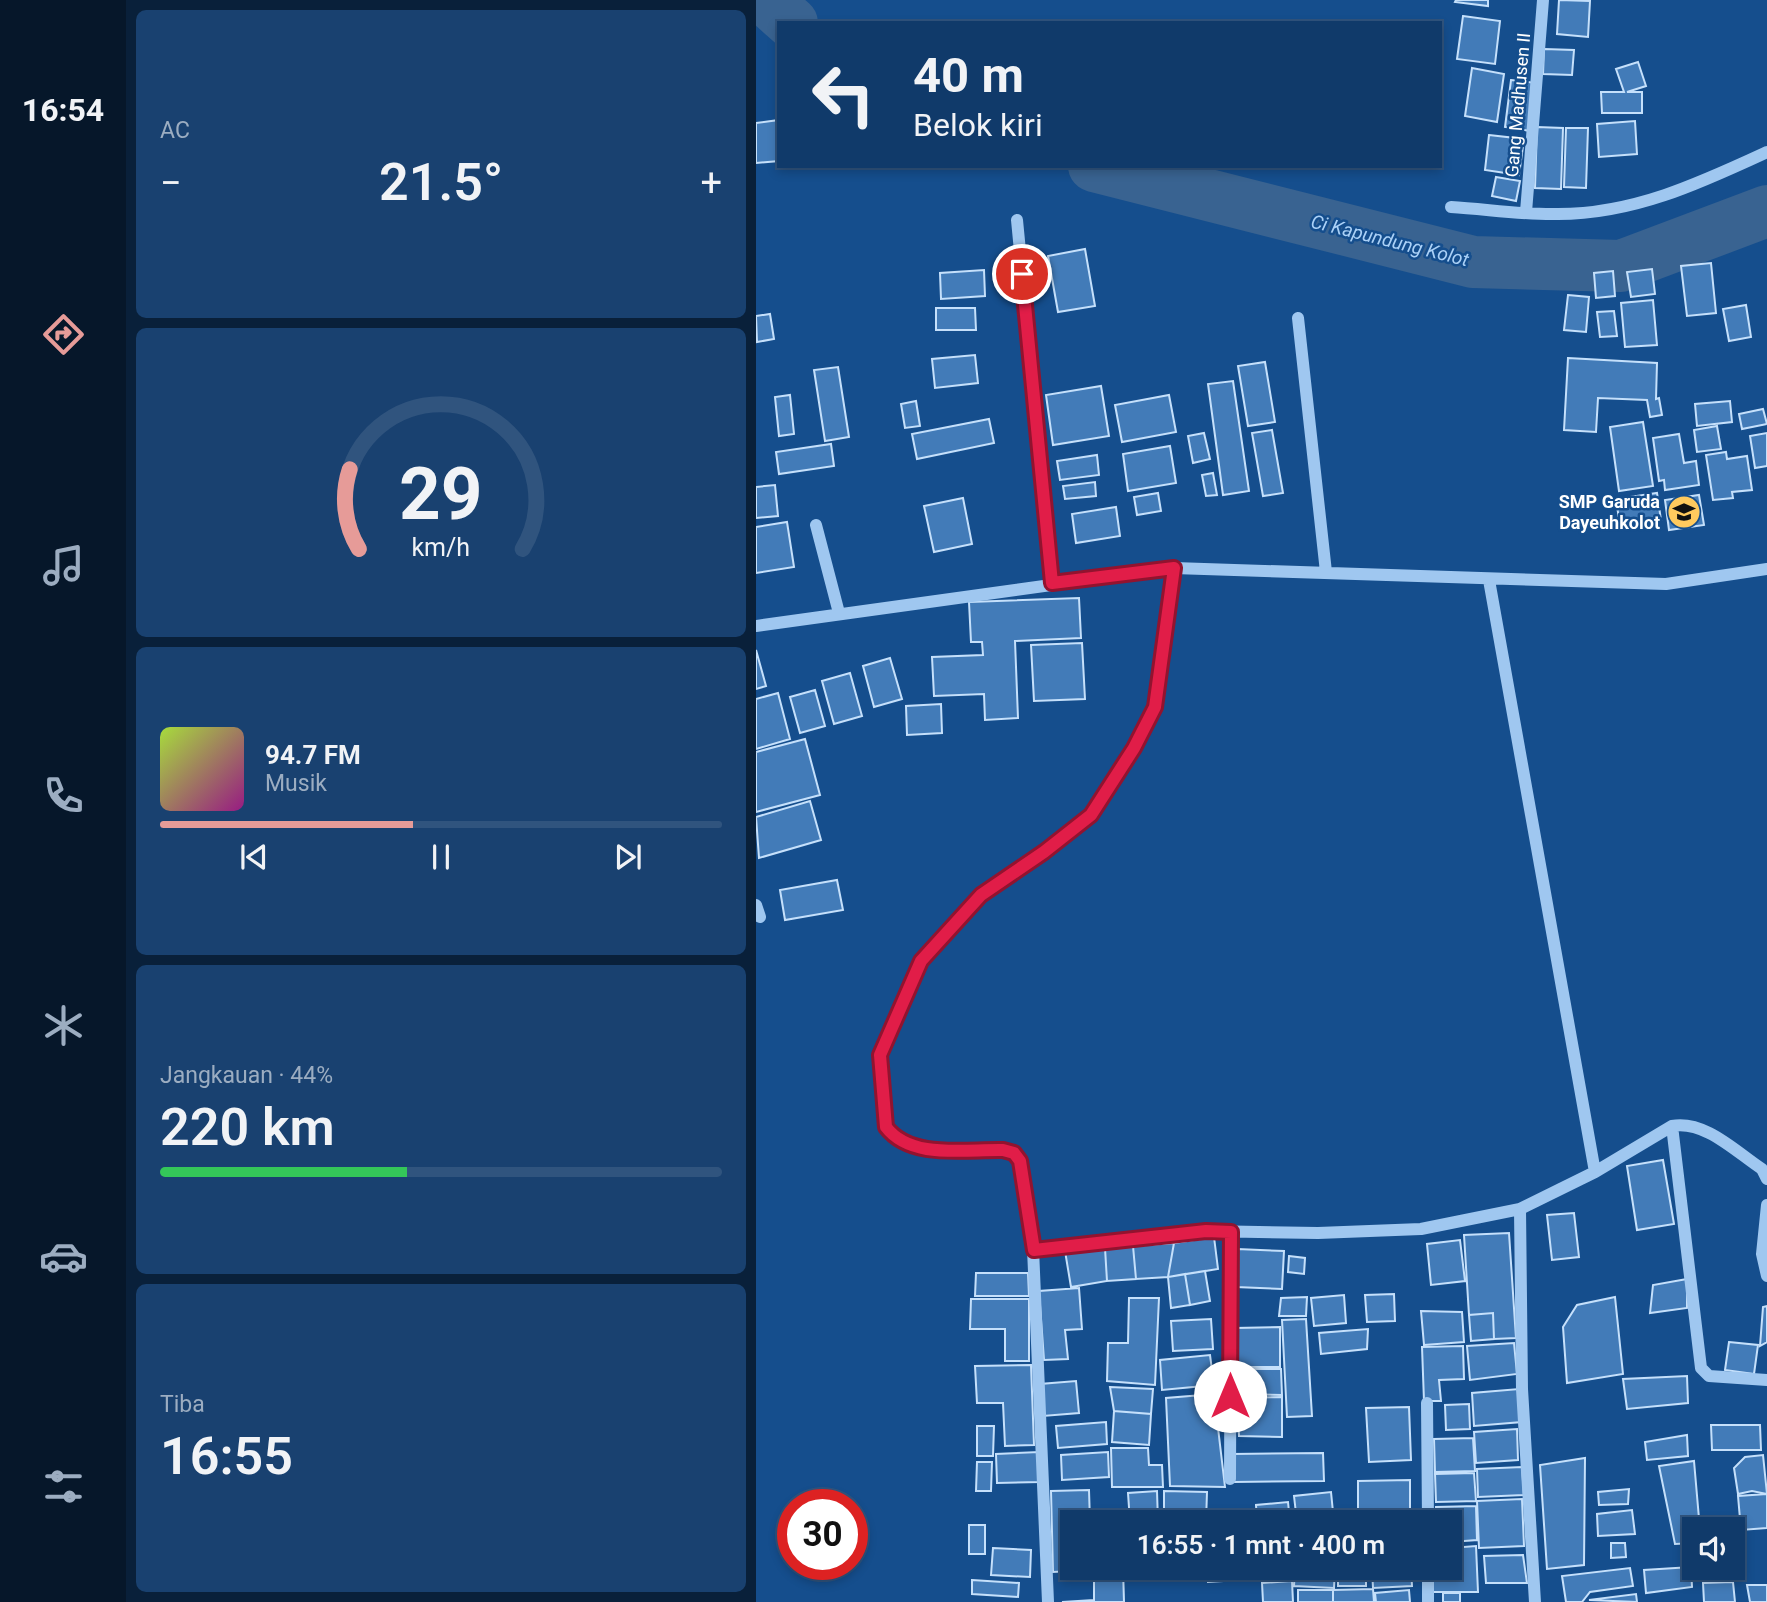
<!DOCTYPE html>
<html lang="id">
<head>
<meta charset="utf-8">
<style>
  :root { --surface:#103a6a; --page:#194170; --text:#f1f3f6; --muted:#9cadc1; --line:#30547e; --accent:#e69b98 }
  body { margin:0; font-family:Roboto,sans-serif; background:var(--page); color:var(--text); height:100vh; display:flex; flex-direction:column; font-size:26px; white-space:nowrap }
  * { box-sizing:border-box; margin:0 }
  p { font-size:23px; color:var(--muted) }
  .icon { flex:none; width:38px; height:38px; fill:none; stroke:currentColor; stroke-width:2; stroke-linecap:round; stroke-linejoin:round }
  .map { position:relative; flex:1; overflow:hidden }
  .panel { display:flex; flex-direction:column; gap:10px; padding:10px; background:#09203a; width:630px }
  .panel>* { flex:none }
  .banner { position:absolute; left:21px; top:21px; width:665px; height:147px; border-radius:0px; box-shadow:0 4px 10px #0003,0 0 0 2px var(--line); background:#103a6a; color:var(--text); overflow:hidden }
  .controls { position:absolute; left:926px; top:1517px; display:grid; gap:14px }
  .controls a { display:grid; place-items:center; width:63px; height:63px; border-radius:0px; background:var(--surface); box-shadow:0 4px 10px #0003,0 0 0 2px var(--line); font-size:35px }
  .speed { position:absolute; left:21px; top:1489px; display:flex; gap:14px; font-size:35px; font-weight:700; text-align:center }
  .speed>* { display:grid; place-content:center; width:91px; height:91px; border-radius:50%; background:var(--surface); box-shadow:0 4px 10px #0003,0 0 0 2px var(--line); line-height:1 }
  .speed .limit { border:10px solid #d22; background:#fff; color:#111 }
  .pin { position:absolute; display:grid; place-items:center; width:60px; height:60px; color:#fff; margin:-30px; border:4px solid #fff; border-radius:50%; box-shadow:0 2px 7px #0007 }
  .me { position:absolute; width:77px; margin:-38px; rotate:0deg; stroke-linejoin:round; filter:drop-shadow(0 0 5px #0008) }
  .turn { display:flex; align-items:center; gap:24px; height:147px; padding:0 21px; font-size:32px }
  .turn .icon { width:91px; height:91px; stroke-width:2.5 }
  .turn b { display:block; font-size:49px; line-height:60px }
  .big { font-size:52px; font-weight:600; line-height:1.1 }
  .panel .card { flex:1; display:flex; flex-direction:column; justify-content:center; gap:10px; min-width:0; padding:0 24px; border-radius:10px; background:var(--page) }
  .panel .dial { align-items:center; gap:0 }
  .dial svg { height:182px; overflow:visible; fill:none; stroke:var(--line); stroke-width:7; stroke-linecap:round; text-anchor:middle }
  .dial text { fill:var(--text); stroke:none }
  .song { display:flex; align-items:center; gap:21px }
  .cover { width:84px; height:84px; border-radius:10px; background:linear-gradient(135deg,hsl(80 70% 55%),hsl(310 70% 35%)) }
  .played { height:7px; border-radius:4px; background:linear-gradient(90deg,var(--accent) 45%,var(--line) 45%) }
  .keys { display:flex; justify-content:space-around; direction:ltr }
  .heat { display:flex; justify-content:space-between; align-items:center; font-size:38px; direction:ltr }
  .charge { height:10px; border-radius:5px; background:linear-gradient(90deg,#34c759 44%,var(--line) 0) }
  .trip { position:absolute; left:304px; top:1510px; width:402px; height:70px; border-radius:0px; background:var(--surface); box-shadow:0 4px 10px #0003,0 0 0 2px var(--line); font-weight:600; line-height:70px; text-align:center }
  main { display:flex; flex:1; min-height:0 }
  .menu { display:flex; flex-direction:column; width:126px; justify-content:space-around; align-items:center; background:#06172a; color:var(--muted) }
  .menu .icon { width:49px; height:49px }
  .menu .current { color:var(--accent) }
  .menu b { font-size:32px; color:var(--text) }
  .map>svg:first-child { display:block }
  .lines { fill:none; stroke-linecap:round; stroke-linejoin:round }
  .river { stroke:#396391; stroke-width:52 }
  .building { fill:#427bb8; stroke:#c5e0fb; stroke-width:2 }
  .minor { stroke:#9fc7f0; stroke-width:12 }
  .route-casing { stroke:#92132f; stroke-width:18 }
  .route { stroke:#e11d48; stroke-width:12 }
  .labels { text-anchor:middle; stroke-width:5; stroke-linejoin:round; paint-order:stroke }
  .street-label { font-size:18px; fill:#fff; stroke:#154e8d }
  .poi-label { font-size:18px; font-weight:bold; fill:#fff; stroke:#154e8d; text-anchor:end }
  .water-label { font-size:19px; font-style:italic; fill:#abd1f7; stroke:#154e8d }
</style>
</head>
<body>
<main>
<nav class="menu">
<b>16:54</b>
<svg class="icon current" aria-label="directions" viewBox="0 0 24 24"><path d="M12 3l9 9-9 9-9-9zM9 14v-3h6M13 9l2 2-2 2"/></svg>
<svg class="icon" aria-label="music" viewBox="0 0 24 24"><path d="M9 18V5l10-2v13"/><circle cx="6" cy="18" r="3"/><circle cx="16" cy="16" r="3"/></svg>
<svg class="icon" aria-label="phone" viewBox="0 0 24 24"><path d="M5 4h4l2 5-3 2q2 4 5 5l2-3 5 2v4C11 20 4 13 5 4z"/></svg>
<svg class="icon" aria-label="climate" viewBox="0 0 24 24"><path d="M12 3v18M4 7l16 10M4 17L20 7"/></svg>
<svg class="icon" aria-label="car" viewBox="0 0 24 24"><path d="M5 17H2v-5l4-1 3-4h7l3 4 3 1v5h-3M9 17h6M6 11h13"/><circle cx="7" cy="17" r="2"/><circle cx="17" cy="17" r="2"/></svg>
<svg class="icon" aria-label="filters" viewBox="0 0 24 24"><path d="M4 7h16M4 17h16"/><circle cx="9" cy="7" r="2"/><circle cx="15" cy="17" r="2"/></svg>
</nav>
<section class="panel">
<div class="card"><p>AC</p>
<div class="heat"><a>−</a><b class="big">21.5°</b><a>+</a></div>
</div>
<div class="card dial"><svg viewBox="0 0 100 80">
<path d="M14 69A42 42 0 1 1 86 69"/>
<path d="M14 69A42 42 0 0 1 10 34" stroke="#e69b98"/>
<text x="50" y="56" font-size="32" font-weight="700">29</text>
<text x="50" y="72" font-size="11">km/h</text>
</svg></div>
<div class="card">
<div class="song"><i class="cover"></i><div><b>94.7 FM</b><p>Musik</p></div></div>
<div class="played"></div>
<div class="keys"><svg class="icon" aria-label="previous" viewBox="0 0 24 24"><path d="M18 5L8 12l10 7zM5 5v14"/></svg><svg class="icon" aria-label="pause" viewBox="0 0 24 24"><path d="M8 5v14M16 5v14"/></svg><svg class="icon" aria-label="next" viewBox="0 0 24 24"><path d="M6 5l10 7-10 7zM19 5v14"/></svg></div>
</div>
<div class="card"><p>Jangkauan · 44%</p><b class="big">220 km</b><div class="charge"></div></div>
<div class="card"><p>Tiba</p><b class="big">16:55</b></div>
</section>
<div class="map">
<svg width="1011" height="1602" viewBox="0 0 1011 1602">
  <rect width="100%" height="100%" fill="#154e8d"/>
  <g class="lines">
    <!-- river -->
    <path class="river" d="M10 0 36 23
      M338 166 717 262 865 266 1011 211"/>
  </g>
  <!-- building -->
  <path class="building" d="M700 0H732V6L699 2Z
    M803 0 834 1 832 37 801 34Z
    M707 16 744 21 739 64 701 59Z
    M788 49 818 50 816 75 787 74Z
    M882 62 890 86 871 92H886V113H846L845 92H868L860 69Z
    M716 68 748 74 741 122 709 116Z
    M755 80 780 83 774 131 749 127Z
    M23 120V161L0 163V123Z
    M879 121 881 154 843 157 841 124Z
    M781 127 807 128 805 189 779 188Z
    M810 128H832L830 188 808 187Z
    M733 135 768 139 763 175 729 170Z
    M740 177 764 181 760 201 736 196Z
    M329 249 339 306 302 312 292 256Z
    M955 263 960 313 931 316 925 266Z
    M896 269 899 294 875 297 871 272Z
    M228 270 229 296 185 299 184 273Z
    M857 271 859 296 840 298 838 273Z
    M812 295 833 297 830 332 808 330Z
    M897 300 901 345 869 347 865 303Z
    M990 305 995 337 973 341 967 309Z
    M180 308H219L220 330H180Z
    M858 311 861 336 844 337 841 312Z
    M14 314 18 339 1 342 0 316Z
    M219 355 222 383 179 388 176 359Z
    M812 358 901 363 900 399 903 398 906 415 894 417 891 400 842 398 840 432 808 430Z
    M509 362 519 422 492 426 482 366Z
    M82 367 93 437 69 441 58 370Z
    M477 381 493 491 467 495 452 384Z
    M345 386 353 436 297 445 290 395Z
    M34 395 38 434 23 436 19 397Z
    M413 395 420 432 366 442 359 405Z
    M160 401 164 426 149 428 145 404Z
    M974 401 976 422 941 426 939 404Z
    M1007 409 1011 424 986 429 983 414Z
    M233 419 238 443 161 459 156 434Z
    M887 422 897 486 863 491 854 427Z
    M961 426 965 449 941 452 938 430Z
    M516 430 527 493 507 496 496 433Z
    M448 433 454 459 437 463 432 436Z
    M1011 433V466L999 468 994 436Z
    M923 434 928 463 940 461 943 485 909 490 908 480 903 481 897 438Z
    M75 444 78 466 23 474 20 452Z
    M414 446 420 483 372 491 367 454Z
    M970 452 971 459 991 456 996 490 976 492 977 498 957 500 950 455Z
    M341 455 343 475 304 480 301 461Z
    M457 473 461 495 450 496 446 475Z
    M339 482 340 496 309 499 307 486Z
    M19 485 22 516 0 518V487Z
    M402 493 405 511 381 515 378 497Z
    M901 493 905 520 864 526 860 499Z
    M943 495 948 525 913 530 909 500Z
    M207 498 216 544 178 552 168 506Z
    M360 507 364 536 320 543 316 514Z
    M31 522 38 567 0 573V527Z
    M323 598 325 638 259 641 262 718 229 720 228 694 178 696 176 657 227 655 226 642H215L213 602Z
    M326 643 329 699 278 701 275 645Z
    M0 650 10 686 0 689Z
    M134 658 146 699 118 707 107 666Z
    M94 673 106 716 78 724 66 681Z
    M59 690 69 726 44 733 34 697Z
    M22 693 34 739 0 749V699Z
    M185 704 186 733 151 735 150 706Z
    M49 739 64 795 0 812V752Z
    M54 801 65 840 3 858 0 817Z
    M81 880 87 910 29 920 24 890Z
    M907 1160 918 1224 881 1230 871 1166Z
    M818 1213 823 1257 796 1260 791 1215Z
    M753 1233 760 1338 738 1339 737 1313 713 1315 708 1235Z
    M458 1237 462 1269 412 1277 418 1243Z
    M704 1240 709 1281 675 1285 671 1244Z
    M418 1243 412 1277 380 1279 377 1246Z
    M377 1246 380 1279 351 1281 349 1248Z
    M349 1248 351 1281 315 1287 309 1251Z
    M481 1249 528 1251 526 1289 480 1287Z
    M533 1256 549 1258 548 1274 532 1272Z
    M449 1271 454 1301 434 1305 429 1274Z
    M220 1273H272L273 1296H219Z
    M429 1274 434 1305 415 1308 412 1277Z
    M931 1279V1308L894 1313 897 1285Z
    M323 1288 326 1329 309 1330 312 1359 288 1360 283 1291Z
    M638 1294 639 1321 611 1322 609 1295Z
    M588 1295 590 1323 558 1326 555 1298Z
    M551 1297 550 1316H523L525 1298Z
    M859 1297 867 1374 811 1383 807 1327 821 1305Z
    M373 1298H403L399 1385 351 1381 352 1343H372Z
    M215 1299H273V1361H249V1329H214Z
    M1011 1306V1342L1004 1346 1007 1307Z
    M665 1311 706 1312 708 1342 668 1345Z
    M737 1313 738 1339 715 1341 713 1315Z
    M455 1319 457 1349 417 1351 415 1321Z
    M550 1319 556 1416 531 1417 526 1320Z
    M524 1327V1367H480L479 1328Z
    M612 1329 611 1349 565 1354 563 1333Z
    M973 1342 1002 1345 998 1374 969 1370Z
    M758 1343 761 1374 714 1380 711 1346Z
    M707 1346 708 1379 683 1380 685 1401H668L666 1347Z
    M454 1355 458 1385 406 1390 404 1360Z
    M275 1365 278 1445 249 1446 247 1403H221L219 1366Z
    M481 1369H525L526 1395 481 1394Z
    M931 1376 932 1403 871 1409 867 1379Z
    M320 1381 323 1413 287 1416 284 1384Z
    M354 1387 397 1389 395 1414 358 1411Z
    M763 1389 766 1422 718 1426 716 1393Z
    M458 1394 469 1487 414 1486 410 1398Z
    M526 1397V1437L483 1436 481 1398Z
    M713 1404 714 1429 690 1430 689 1405Z
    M653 1407 655 1460 613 1462 610 1408Z
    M358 1411 395 1414 393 1445 356 1442Z
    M350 1422 351 1444 302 1448 300 1426Z
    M955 1425H1004L1005 1450H956Z
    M221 1426H238L237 1456H221Z
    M761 1429 762 1460 720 1463 718 1432Z
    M931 1435 932 1456 891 1460 889 1442Z
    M717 1438 719 1471 679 1472 678 1439Z
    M355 1448H392L393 1465H406L407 1487H356Z
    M283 1452 284 1482 241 1483 240 1454Z
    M352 1452 353 1477 306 1480 305 1455Z
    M567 1453 568 1481 478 1482 476 1454Z
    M1007 1455 1011 1494 996 1491 982 1494 978 1468 989 1457Z
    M829 1458 828 1565 791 1569 784 1465Z
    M938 1461 944 1530H938V1543L919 1544 903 1466Z
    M221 1462H236L235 1491H220Z
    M766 1467 768 1495 722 1497 721 1469Z
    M718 1473 720 1501 680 1502 679 1474Z
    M654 1480V1516L602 1517V1481Z
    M873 1489 872 1504 843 1505 842 1492Z
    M333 1490 334 1522H317V1568L336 1570 297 1572 295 1491Z
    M401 1491 402 1522H374L372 1493Z
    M408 1491 451 1492 450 1522H408Z
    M575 1492 578 1522H541L538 1496Z
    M1011 1494V1528L985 1530 982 1496Z
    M766 1499 768 1546 723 1548 721 1501Z
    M532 1502 534 1522H501L500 1505Z
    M720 1506 721 1540 695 1542V1522H680V1507Z
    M876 1510 879 1534 842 1536 841 1514Z
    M213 1525H229V1554H213Z
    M855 1543H869L870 1557 855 1558Z
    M720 1546 722 1592H675L674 1568H695V1548Z
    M237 1548 275 1550 274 1577 235 1575Z
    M767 1555 771 1583H730L728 1556Z
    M935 1567 936 1587 890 1593 888 1570Z
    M338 1568H367L368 1602H306L338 1600Z
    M451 1568H499L500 1579 452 1582Z
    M502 1568H536V1574L502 1576Z
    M539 1568H579L578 1588 538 1586Z
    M582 1568H610V1586H582Z
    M616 1568H655L656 1586 617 1588Z
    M874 1568 877 1586 834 1592 826 1602H810L806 1576Z
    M216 1580 263 1583 262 1597 216 1594Z
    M536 1581 537 1602H507L506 1583Z
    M977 1582 979 1602H948L947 1583Z
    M991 1585H1011V1602H994Z
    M617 1589 618 1602H577V1590Z
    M542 1590H577V1602H542Z
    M653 1590 654 1602H620L619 1593Z
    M687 1593H704V1602H687Z
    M880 1594 881 1602 833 1600Z"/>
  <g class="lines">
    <!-- minor -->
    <path class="minor" d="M695 207C730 209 767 215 802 214 878 214 944 183 1011 152
      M770 212 787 0
      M261 220 296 583
      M542 318 570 572
      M60 525 83 613
      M733 580 839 1172
      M0 626 418 568 910 584 1011 569
      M0 905 4 917
      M916 1126 945 1368 953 1376 1011 1380
      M1011 1205 1006 1254 1011 1276
      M764 1209 766 1389 779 1602
      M278 1250 450 1231 562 1233 665 1229 764 1209 839 1172 916 1126C949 1120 980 1152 1006 1169L1011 1179
      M671 1403 672 1522
      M474 1479 475 1232
      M672 1568V1602
      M292 1602 276 1225 264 1161 258 1153 248 1150C210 1149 155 1160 130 1127L124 1055 165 961 225 895 288 852 335 815 378 748 399 707 418 568"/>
  </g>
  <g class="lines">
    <defs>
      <path id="route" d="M266 274 296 583 418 568 399 707 378 748 335 815 288 852 225 895 165 961 124 1055 130 1127C155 1160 210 1149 247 1150L258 1153 264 1161 278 1250 450 1231 475 1232 474 1396"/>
    </defs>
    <!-- route casing -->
    <use href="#route" class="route-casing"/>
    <!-- route -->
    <use href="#route" class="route"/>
  </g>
  <!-- icons -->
  <defs>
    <symbol id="school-disc" viewBox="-11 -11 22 22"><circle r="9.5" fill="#ffca5e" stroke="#154e8d"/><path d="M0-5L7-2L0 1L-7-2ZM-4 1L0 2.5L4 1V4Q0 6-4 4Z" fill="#111"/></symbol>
  </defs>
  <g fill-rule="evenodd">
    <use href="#school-disc" x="909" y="493" width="38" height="38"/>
  </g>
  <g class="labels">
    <!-- street labels -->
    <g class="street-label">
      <text transform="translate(762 105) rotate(-85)" y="6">Gang Madhusen II</text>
    </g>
    <!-- poi labels -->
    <g class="poi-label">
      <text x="904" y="508">SMP Garuda<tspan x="904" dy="21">Dayeuhkolot</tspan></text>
    </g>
    <!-- water labels -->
    <g class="water-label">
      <text transform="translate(634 240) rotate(14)" y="7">Ci Kapundung Kolot</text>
    </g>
  </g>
</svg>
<div class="controls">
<a><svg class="icon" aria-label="sound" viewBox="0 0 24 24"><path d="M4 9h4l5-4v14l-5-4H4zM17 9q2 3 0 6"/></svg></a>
</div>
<div class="speed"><div class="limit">30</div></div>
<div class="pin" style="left:266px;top:274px;background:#d93025"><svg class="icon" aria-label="arrive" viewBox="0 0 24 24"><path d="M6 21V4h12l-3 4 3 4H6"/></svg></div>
<svg class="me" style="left:474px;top:1396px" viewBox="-20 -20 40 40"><circle r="19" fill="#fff"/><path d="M0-13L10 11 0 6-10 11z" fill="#e11d48"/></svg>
<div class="trip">16:55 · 1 mnt · 400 m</div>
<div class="banner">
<div class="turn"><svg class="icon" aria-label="left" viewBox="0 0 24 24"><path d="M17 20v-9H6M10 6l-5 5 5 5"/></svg><div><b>40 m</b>Belok kiri</div></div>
</div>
</div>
</main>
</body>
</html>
